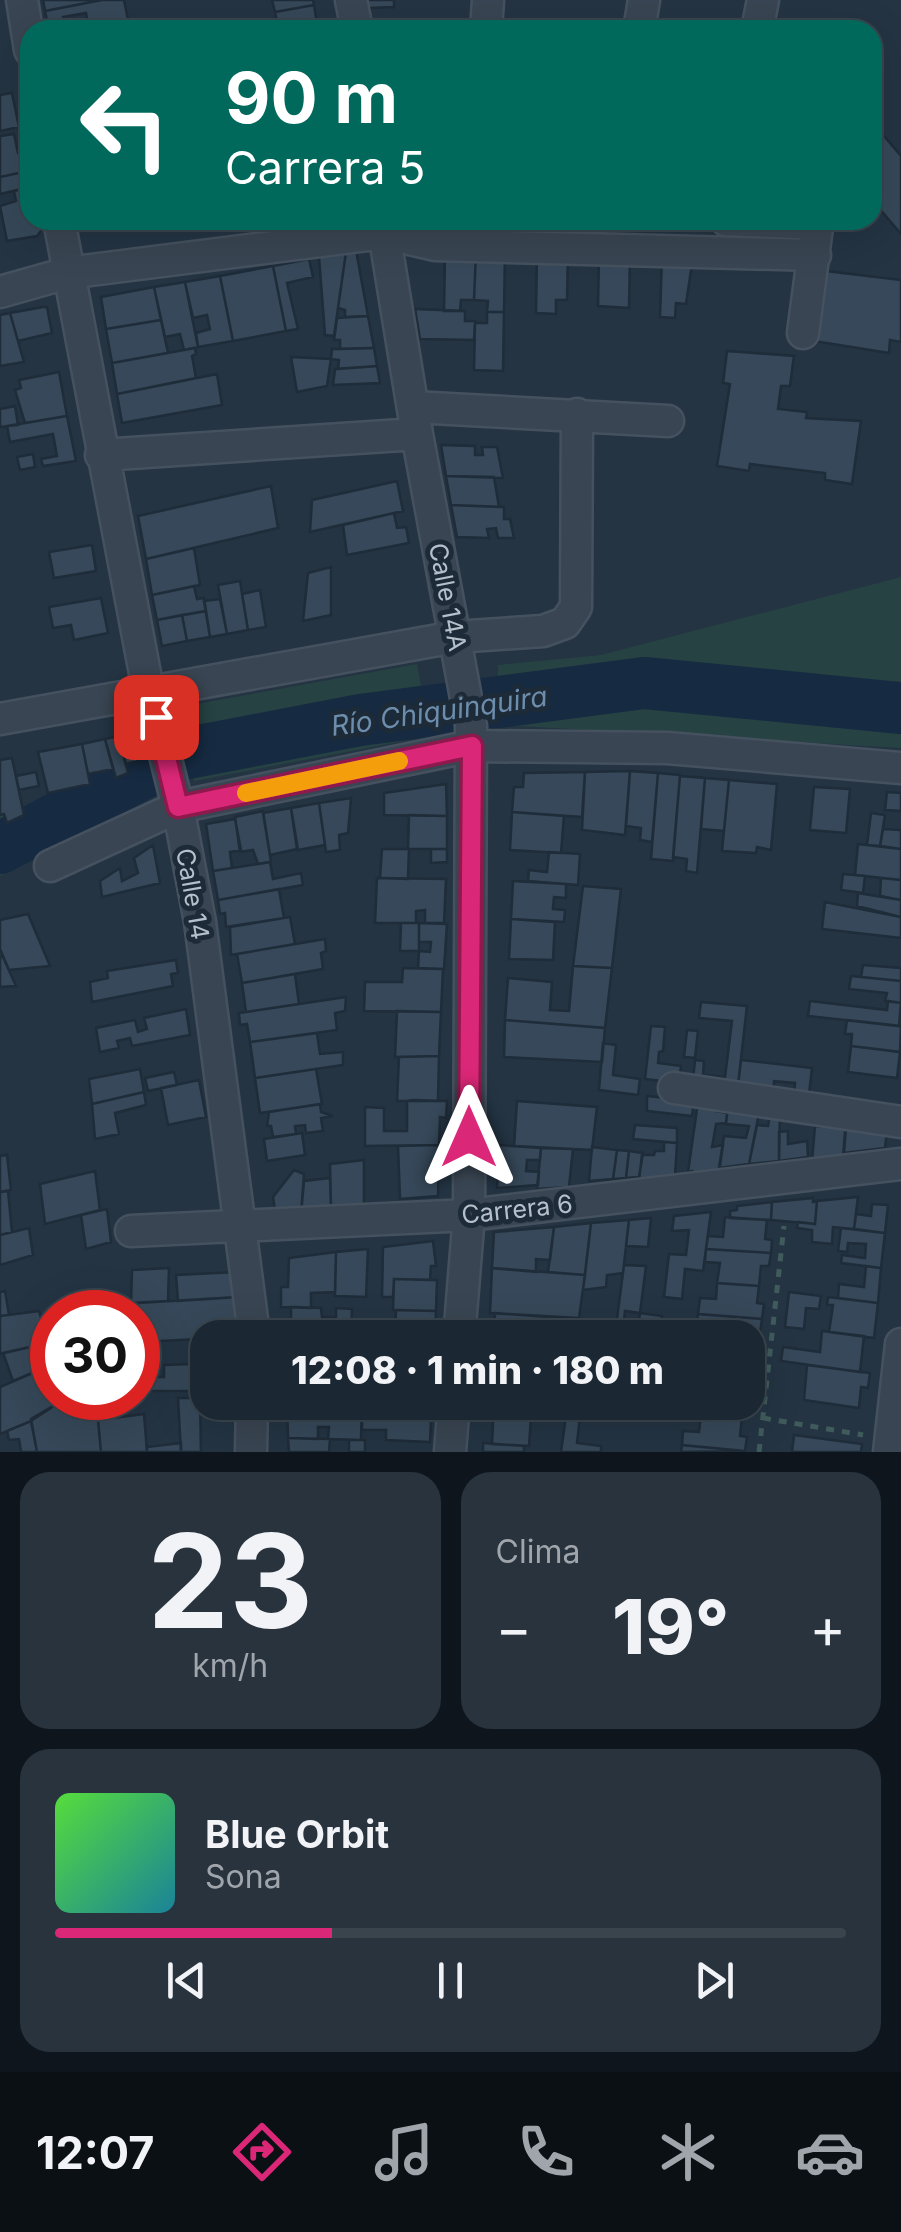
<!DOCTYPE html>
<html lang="es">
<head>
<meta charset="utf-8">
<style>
  :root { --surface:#1b2732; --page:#28333e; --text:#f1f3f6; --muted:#a0a5ac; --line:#39444d; --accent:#db2777 }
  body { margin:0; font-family:Inter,sans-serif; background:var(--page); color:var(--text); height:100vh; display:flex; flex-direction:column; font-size:38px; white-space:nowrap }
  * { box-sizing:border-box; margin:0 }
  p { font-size:32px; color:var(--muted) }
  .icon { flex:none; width:55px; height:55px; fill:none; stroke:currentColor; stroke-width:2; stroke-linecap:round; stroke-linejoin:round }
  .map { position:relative; height:1452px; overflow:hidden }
  .details { display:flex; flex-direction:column; gap:20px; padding:20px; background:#0f151c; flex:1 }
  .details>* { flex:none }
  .hud { position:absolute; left:20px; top:20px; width:862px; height:210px; border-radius:30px; box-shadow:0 10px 40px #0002,0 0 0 2px var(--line); background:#00695c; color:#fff; overflow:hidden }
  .speed { position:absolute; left:30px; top:1290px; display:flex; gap:20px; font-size:50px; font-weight:700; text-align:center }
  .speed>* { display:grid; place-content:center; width:130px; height:130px; border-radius:50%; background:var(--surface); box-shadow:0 10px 40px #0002,0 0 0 2px var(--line); line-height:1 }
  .speed .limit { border:15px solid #d22; background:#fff; color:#111 }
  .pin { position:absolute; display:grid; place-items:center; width:85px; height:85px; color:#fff; margin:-42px; border-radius:20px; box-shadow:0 5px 15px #0006 }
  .me { position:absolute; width:110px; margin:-55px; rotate:0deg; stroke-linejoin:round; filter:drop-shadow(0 0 8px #0008) }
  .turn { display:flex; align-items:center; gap:35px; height:210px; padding:0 40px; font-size:45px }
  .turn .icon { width:130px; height:130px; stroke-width:2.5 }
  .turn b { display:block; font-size:70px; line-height:85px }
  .big { font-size:75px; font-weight:800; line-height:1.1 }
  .details .tile { flex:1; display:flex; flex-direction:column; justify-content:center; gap:15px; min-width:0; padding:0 35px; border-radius:30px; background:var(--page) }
  .details .dial { align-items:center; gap:0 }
  .dial b { font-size:130px; line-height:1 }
  .song { display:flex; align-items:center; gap:30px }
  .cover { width:120px; height:120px; border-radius:15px; background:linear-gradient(135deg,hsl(110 70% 55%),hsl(190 70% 35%)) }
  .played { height:10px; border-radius:5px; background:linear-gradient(90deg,var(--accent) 35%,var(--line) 35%) }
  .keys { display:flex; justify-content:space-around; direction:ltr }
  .heat { display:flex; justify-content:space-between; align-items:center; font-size:55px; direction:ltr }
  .details .tiles { flex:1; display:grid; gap:20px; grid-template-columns:1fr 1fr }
  .tile:last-child { grid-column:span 2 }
  .trip { position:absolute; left:190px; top:1320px; width:575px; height:100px; border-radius:30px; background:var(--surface); box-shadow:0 10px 40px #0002,0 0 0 2px var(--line); font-weight:800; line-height:100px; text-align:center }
  .dock { display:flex; height:160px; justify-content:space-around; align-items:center; background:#0b1014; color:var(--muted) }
  .dock .icon { width:70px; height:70px }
  .dock .current { color:var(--accent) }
  .dock b { font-size:45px; color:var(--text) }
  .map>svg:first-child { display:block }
  .green { fill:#264243 }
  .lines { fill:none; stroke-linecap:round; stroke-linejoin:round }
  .river { stroke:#162b42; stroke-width:52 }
  .building { fill:#364859; stroke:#1f2c39; stroke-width:2.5 }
  .street-casing { stroke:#45515e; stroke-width:35 }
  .path { stroke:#405b5b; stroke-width:5; stroke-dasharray:8 8; stroke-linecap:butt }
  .street { stroke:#394552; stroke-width:30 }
  .route-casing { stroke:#8e194d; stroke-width:25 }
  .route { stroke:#db2777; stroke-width:18 }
  .slow { stroke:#f59e0b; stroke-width:18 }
  .labels { text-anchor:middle; stroke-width:10; stroke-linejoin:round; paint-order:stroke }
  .street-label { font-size:25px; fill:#b6c0cc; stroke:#1d2a37 }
  .water-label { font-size:28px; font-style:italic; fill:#6d8dad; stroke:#1d2a37 }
</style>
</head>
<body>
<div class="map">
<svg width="901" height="1452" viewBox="0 0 901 1452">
  <rect width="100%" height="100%" fill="#243443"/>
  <!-- green -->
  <path class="green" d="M901 577V748L498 725V665L601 655Z
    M417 664 430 736 194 781 180 707Z
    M137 757 150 798 0 876V816Z"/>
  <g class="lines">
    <!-- river -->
    <path class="river" d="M0 848 178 755 360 720 644 683 901 708"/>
  </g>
  <!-- building -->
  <path class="building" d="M43 0H102L45 11Z
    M102 0H124L130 30H89L86 13 63 17 66 30H49L45 11Z
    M272 0H313L314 5 275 12Z
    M367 0H394V7L368 8Z
    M314 5 318 30H302L301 23 278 28 275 12Z
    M12 93 19 127 0 131V95Z
    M872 122 901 156V234L872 200Z
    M14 134 18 153 24 152 28 171 0 177V136Z
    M28 171 30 187 0 194V177Z
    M30 187V220H38L41 231 37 236 7 241 0 206 16 201 14 191Z
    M85 220H129L130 222 87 230Z
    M356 250 368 316 345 317V310L338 308 346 252Z
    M445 251 476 252 474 300H461L460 311H444Z
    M346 252 334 336 325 335 319 257Z
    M476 252H505L504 312H487L488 301 474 300Z
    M537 253 568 254 567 300H556V314L536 313Z
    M599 255 630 256 629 308 598 306Z
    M662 256 693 257 686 304 676 303 675 318 660 317Z
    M309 259 313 277 287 283 298 329 286 331 273 266Z
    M273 266 286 331 233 341 220 276Z
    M826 271 901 280V342L890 340 889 353 814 341 820 292 824 291Z
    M220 276 233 341 198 347 196 333 210 329 207 315 193 318 185 282Z
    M185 282 198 347 184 350 180 334 165 337 154 287Z
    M154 287 161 320 106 329 101 297Z
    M43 307H47L52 333 18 341 10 313Z
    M415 309 465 311V321H475L474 340 420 339Z
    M487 312H504L503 371 474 370 475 323H487Z
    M10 313 24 362 0 366V315Z
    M368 316 374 348 340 349V340H334L337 318Z
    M161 320 168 353 112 363 106 329Z
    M195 348 196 354 192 356 196 378 117 394 112 363Z
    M374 348 377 366 338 369 339 360 331 359 332 349Z
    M727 351 794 356 790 386H781L778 409 807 412 806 418 861 421 852 484 825 480V473L750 464 749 471 717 466 730 384 723 383Z
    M291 357 331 359 327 386 297 392Z
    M377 366 380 383 333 385 335 369Z
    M59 372 67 416 25 423 15 390 21 388 19 380Z
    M217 374 222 405 122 423 117 394Z
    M15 406 18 425 0 427V409Z
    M67 416 76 461 43 466 41 459 57 456 53 434 10 442 7 426Z
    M441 445 475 446V455H483L482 447H497L503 478 446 476Z
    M33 454 35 467 20 470 17 457Z
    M446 476 494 477 499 507 451 505Z
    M397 481 403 511 310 532 312 500Z
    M271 486 278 528 146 559 138 516Z
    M451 505 504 507V519H510L514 538H498L496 528 487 529 489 538 457 537Z
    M394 513 397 528 406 527 409 543 347 555 343 525Z
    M92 545 96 571 54 578 49 552Z
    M194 548 200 585 152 595 146 559Z
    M331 567V615L303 621 308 573Z
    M240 581 248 630 227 634 218 585Z
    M194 586 197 599 204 598 206 611 157 620 152 595Z
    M260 590 266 627 248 630 242 594Z
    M101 598 108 633 74 640 71 625 53 628 49 607Z
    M220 599 227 634 210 637 204 601Z
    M206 611 210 637 187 641 182 615Z
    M182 615 187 641 162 646 157 620Z
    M143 731 148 753 136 756 137 761 126 764 118 736Z
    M118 736 128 773 116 778 105 739Z
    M105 739 113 769 88 774 82 744Z
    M82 744 90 784 48 793 38 752Z
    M12 758 24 815 7 823 4 814 0 815V760Z
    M630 771 658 773 652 842 640 840 641 828 626 826Z
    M630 771 625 835 582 830 585 772Z
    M36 772 39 786 19 790 16 776Z
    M585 772 582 817 512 812 514 787H523L524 773Z
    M658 773 680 775 673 861 651 859Z
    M680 776 705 778 697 873 686 871 687 859 673 857Z
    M705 778 729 780 724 831 701 829Z
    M729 780 777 784 771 850 757 847 756 853 722 851Z
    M446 784 447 816 384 815V793Z
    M814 787 850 789 846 833 810 830Z
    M887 792 901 793V811L885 810Z
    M351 798 348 833 339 835 340 850 326 852 319 803Z
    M319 803 325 845 298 850 291 808Z
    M291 808 297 849 270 855 263 813Z
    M263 811 271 862 258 864 253 850 240 852 235 817Z
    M512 812 564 816 561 853 510 850Z
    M871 813 885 815 880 846 867 845Z
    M409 815 447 816V849H408Z
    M235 819 241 850 230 852 232 868 213 871 206 824Z
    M883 829 901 830V849L880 846Z
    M858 844 901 849V880L855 875Z
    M153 845 160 883 102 897 100 881 120 868 122 881 138 873 134 858Z
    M382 849H409L408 879 380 878Z
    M431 849H447V862L431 863Z
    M549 852 580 854 578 885 528 881 529 870 547 872Z
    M270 862 273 879 301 873 303 885 218 900 213 871Z
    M843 874 865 876 863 893 841 890Z
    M377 878 446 879 444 923H425V910L416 911V923H375Z
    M881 878 901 880V900L880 896Z
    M513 881 566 884V898L554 897 553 909 565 910 564 922 511 919Z
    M583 886 621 889 612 968 573 966Z
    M279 889 284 918 226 927 225 913 220 914 218 900Z
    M858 893 901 900V917L857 906Z
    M825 902 901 917V938L822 929Z
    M28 914 50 966 9 970 0 949V920Z
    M290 917 295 944 231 955 230 927Z
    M511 919 555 922 553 960 509 959Z
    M401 923H419V951H400Z
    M419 923 447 924 444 969 418 968 419 951 430 952 431 942H419Z
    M325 939 326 951 321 953 323 969 242 983 237 954Z
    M0 957H3L16 986 0 987Z
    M176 960 178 973 171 974 173 986 92 1002 90 982 108 978 107 971Z
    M863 965 901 968V981L861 977Z
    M573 966 612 968 605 1028 505 1020 508 978 552 982 550 1010 569 1011Z
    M403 968 443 969 441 1012 364 1011 365 982H402Z
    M295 974 299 1004 246 1012 242 983Z
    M851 976 901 981V1003L885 1001 887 993 849 989Z
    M346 997 345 1011 335 1013 337 1030 250 1042 247 1024 240 1025 239 1013Z
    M810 1001 887 1010 888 1001 901 1003 899 1026 808 1016Z
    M701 1002 747 1006 737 1094 692 1089 695 1060 704 1061 703 1075 725 1077 732 1021 699 1018Z
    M186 1009 190 1035 132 1046 130 1038 117 1041 119 1048 100 1052 96 1028 135 1020 138 1032 147 1029 144 1018Z
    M397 1011 441 1012 439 1056 395 1057Z
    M505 1020 605 1028 602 1062 504 1057Z
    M847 1020 901 1026 900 1052 851 1046 852 1034H845Z
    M651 1026 665 1027 663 1051 659 1052 658 1063 681 1066 679 1083 645 1079Z
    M687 1030 698 1031 695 1058 684 1057Z
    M317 1033 320 1054 343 1052V1065L255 1078 250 1042Z
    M603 1043 616 1045 613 1075 640 1079 638 1095 599 1090Z
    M851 1046 900 1052 897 1078 848 1072Z
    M439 1056 438 1101H397L399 1057Z
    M741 1060 812 1068 808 1103 794 1101 795 1083 774 1081 773 1099 737 1094Z
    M140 1069 144 1092 92 1104 89 1079Z
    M316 1069 322 1104 260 1113 255 1078Z
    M174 1072 177 1085 148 1091 145 1078Z
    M199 1080 206 1117 168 1125 161 1088Z
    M144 1092 146 1105 115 1113 119 1134 95 1139 92 1104Z
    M647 1096 694 1101 692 1116 647 1111Z
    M412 1100 447 1101 446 1118 440 1117 439 1145 365 1146V1107L384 1108V1131H407V1101Z
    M517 1101 597 1107 592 1150 514 1146Z
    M698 1102 717 1104 716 1111 727 1113 726 1123 716 1124 713 1142 712 1147 723 1145 719 1172 692 1176V1171L688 1172Z
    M320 1104 321 1112 333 1116 321 1118 323 1131 306 1133 305 1125 295 1126 296 1134 273 1137 271 1126H267L269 1112Z
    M728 1105 760 1108 749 1164 719 1168 724 1136 746 1138 749 1126 726 1124Z
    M771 1110 780 1111 779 1161 749 1164 757 1125 768 1126Z
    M838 1118 846 1119 843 1157 812 1161 815 1126 837 1128Z
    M888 1124 885 1148 844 1153 846 1128Z
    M635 1125 677 1128V1143L633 1139Z
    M788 1131V1144L807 1141 808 1157 779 1161V1132Z
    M302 1133 305 1155 267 1161 264 1139Z
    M664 1142 677 1143 675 1176 639 1180 642 1155H654L655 1151H664Z
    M439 1145 438 1196 400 1199 398 1146Z
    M499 1145 541 1148 540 1160H527L526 1171 539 1172 538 1185 497 1188Z
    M592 1147 617 1150 613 1179 589 1181Z
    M541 1148 573 1149 569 1187 537 1189Z
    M617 1150 629 1151 626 1178 613 1179Z
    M629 1151 643 1153 639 1177 626 1178Z
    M7 1155 11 1190 0 1192V1156Z
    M364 1160V1204L331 1209 330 1164Z
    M294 1170 304 1174 301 1214 276 1218 273 1197Z
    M95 1171 100 1210 45 1224 40 1184Z
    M330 1178 331 1209 301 1214 304 1181Z
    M8 1191 12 1232 0 1235V1192Z
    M858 1197 854 1229 833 1227 832 1244 812 1242V1230L797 1228 798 1222 815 1224 817 1201Z
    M813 1198V1202L817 1201 815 1224 771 1220 772 1202Z
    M772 1202 771 1220 730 1218V1211L737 1210V1206Z
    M872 1204 888 1205 885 1233 854 1229 856 1214 871 1216Z
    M107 1209 111 1242 86 1249 81 1215Z
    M711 1212 703 1271 685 1269 682 1299 664 1297 669 1254 686 1255 689 1230 672 1231 674 1216Z
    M725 1217 767 1220 765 1239 772 1240 771 1253 706 1249 708 1236 723 1237Z
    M651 1218 648 1247 626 1246 629 1220Z
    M629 1220 623 1273 607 1275 606 1287 583 1290 591 1223Z
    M591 1223 585 1275 548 1272 554 1227Z
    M554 1227 550 1260 536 1259V1272L492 1268 494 1232Z
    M29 1228 33 1255 0 1265V1235Z
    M841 1228 885 1233 881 1268 841 1263 842 1255 865 1258 866 1244 848 1243 847 1252 838 1251Z
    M433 1241 436 1266H431L430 1280 394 1279 393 1297H382L383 1247Z
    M368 1249 366 1297 335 1296 336 1252Z
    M706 1249 771 1253 769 1266H761L759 1286 717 1283 720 1263 705 1262Z
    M336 1252 335 1292 311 1293V1308L281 1307V1287H288L289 1258Z
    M624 1265 646 1266 640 1313 625 1311 624 1322H631L630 1336 615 1334Z
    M866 1266 881 1268 878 1303 838 1298 839 1284 864 1287Z
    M169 1268 168 1301 131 1303 132 1270Z
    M492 1268 585 1275 579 1318 490 1313Z
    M236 1272 237 1297 178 1301 176 1275Z
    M394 1279 437 1280 436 1311 393 1310Z
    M717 1283 759 1286 757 1303 764 1304 762 1319 698 1314 700 1298 716 1299Z
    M5 1291 9 1315 0 1316V1292Z
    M789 1292 821 1296 819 1309 806 1308 804 1329 785 1327Z
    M237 1297 238 1337 141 1342 138 1303Z
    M828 1297 878 1303 874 1338 829 1332 833 1305H827Z
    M291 1307 321 1308 322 1317H336V1308L352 1309 351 1338H291Z
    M396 1310 436 1311 435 1338H395Z
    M39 1311 48 1343 0 1354V1316Z
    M495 1313 548 1317 546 1338H494Z
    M640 1313 662 1316 659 1338 637 1336Z
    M698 1314 762 1319 760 1333H753L750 1352H748V1338H711L712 1328 696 1327Z
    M822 1331 864 1336 860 1372 781 1361 783 1347 820 1352Z
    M52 1342V1369L45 1371 44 1368 13 1381 3 1353Z
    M191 1364 192 1391H144V1377H164V1365Z
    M191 1364H208V1394H202V1390H192Z
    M807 1365 870 1373 868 1388 861 1387 859 1408 804 1400Z
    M44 1368 57 1404 31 1421 0 1434V1387Z
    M67 1398H96L101 1452H37L31 1419Z
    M178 1398H200L201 1452H181Z
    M287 1402H362L361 1440 328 1439 329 1427H318V1439L288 1438Z
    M387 1402H432L431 1420 362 1419V1407H387Z
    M494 1402 532 1403 529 1446 492 1444Z
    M703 1402H744L742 1417 701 1414Z
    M144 1414 147 1452H101L98 1420Z
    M701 1414 742 1417 740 1436 747 1437 745 1451 682 1445 683 1431 699 1432Z
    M566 1416 580 1417 577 1443 601 1446V1452H561Z
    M362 1419 431 1420 430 1442 386 1440V1430H362Z
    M31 1421 37 1452H21L19 1439 9 1440 7 1431Z
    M794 1435 862 1444 861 1452H792Z
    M288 1438 330 1439 329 1452H289Z
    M349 1440H365V1452H349Z
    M181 1443V1452H147V1447Z
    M483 1443 524 1446V1452H483Z
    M682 1445 745 1451 681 1452Z"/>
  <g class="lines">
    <defs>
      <path id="street" d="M22 0 30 50
        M351 0 357 30
        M486 30 488 0
        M639 30 644 0
        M757 30 763 0
        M59 220 147 684 178 807 200 922 252 1319V1338
        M382 220 417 434 471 725 469 1215 459 1338
        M726 220 818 224
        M0 292 67 273 384 233 435 245 815 255
        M803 333 818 220
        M413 407 668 421
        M101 455 417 434
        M0 719 455 637 543 631 565 623 576 607 577 414
        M50 866 178 807 472 746 667 748 901 768
        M674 1088 901 1122
        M131 1231 469 1215 901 1164
        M251 1452 252 1402
        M450 1452 454 1402
        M889 1452 901 1344"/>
    </defs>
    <!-- street casing -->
    <use href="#street" class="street-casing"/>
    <!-- path -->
    <path class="path" d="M763 1418 863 1435
      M759 1452 784 1226"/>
    <!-- street -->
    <use href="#street" class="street"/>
  </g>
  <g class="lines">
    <defs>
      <path id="route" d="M156 717 178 807 472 746 469 1137"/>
    </defs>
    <!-- route casing -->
    <use href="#route" class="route-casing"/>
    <!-- route -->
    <use href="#route" class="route"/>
    <!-- slow -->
    <path class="slow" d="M246 793 399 761"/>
  </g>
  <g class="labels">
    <!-- street labels -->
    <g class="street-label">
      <text transform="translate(448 597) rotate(79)" y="9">Calle 14A</text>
      <text transform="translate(193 894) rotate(80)" y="9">Calle 14</text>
      <text transform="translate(517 1209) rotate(-6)" y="9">Carrera 6</text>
    </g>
    <!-- water labels -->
    <g class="water-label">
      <text transform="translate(439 711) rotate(-8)" y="10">Río Chiquinquira</text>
    </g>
  </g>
</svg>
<div class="speed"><div class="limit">30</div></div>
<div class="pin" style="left:156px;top:717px;background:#d93025"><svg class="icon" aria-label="arrive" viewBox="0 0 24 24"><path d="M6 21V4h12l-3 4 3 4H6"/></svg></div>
<svg class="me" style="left:469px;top:1137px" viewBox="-20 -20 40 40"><path d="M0-17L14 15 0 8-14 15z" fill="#db2777" stroke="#fff" stroke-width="4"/></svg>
<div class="trip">12:08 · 1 min · 180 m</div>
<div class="hud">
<div class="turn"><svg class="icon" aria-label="left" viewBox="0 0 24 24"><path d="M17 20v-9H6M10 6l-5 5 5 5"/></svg><div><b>90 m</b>Carrera 5</div></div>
</div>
</div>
<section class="details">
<div class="tiles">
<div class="tile dial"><b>23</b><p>km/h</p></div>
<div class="tile"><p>Clima</p>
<div class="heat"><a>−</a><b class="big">19°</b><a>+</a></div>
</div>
<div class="tile">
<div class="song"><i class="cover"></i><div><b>Blue Orbit</b><p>Sona</p></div></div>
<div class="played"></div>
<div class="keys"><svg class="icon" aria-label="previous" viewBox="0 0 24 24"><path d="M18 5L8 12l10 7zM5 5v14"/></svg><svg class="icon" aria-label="pause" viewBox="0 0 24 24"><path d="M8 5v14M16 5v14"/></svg><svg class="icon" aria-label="next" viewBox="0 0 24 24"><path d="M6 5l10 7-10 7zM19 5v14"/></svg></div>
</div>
</div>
</section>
<nav class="dock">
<b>12:07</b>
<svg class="icon current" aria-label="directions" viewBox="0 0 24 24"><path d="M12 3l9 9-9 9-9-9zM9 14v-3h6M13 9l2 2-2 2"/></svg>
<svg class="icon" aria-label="music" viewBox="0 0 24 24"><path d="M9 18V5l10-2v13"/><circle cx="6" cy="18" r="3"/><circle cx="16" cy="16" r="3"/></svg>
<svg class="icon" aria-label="phone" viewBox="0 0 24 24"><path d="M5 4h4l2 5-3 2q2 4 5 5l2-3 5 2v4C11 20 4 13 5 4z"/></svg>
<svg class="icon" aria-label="climate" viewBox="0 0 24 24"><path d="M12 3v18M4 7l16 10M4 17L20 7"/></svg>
<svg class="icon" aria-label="car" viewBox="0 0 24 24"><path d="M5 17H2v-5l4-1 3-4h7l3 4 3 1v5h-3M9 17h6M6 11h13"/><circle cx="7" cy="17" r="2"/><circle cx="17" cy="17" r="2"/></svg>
</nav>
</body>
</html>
